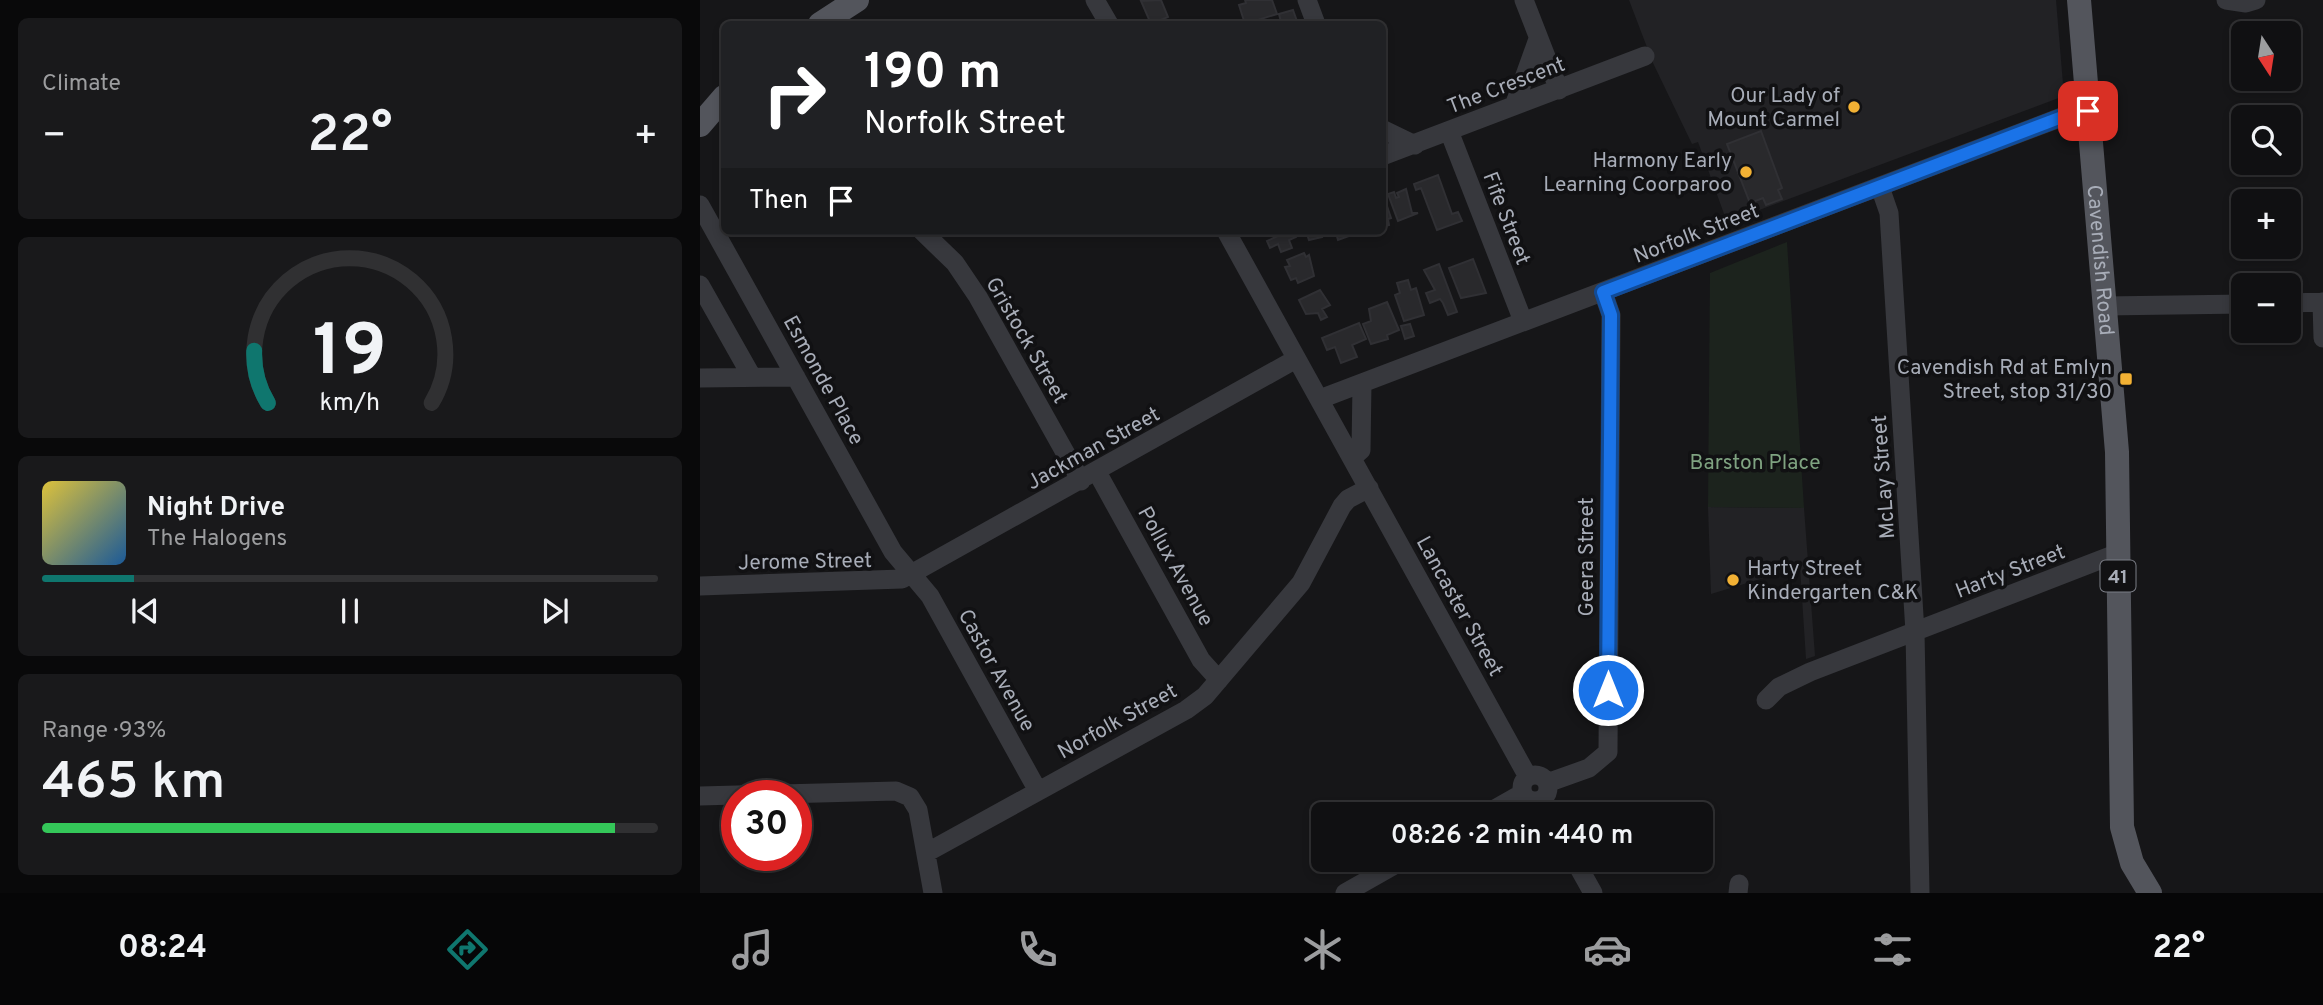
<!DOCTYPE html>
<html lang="en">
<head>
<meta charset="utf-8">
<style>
  :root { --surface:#101012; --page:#19191b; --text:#f1f3f6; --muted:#9c9d9f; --line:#303032; --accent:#0f766e }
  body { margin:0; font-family:Overpass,sans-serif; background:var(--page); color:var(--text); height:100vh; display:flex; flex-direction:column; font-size:26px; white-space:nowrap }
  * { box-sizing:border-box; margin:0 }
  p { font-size:23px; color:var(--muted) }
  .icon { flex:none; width:38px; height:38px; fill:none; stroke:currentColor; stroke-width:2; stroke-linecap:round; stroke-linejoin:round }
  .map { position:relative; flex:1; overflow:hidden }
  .details { display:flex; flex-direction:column; gap:18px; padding:18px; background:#09090a; width:700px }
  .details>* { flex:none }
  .banner { position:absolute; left:21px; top:21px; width:665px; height:214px; border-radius:10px; box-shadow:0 4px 10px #0003,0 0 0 2px var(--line); background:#202124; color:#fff; overflow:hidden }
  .needle { width:46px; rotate:168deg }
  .fabs { position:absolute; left:1531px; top:21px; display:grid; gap:14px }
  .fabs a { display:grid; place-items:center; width:70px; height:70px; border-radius:10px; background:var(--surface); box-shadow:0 4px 10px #0003,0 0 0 2px var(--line); font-size:35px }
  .speed { position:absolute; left:21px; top:780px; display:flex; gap:14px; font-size:35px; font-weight:700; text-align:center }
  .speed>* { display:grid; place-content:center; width:91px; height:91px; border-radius:50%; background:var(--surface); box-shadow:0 4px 10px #0003,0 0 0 2px var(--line); line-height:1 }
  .speed .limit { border:10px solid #d22; background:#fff; color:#111 }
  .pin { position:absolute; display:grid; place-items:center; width:60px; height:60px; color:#fff; margin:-30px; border-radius:14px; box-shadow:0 4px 10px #0006 }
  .me { position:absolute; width:77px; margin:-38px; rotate:0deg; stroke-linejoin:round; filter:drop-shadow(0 0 5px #0008) }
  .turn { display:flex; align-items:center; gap:24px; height:147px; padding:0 28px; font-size:32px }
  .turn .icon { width:91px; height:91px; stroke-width:2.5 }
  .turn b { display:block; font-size:49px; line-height:60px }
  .then { display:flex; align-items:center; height:66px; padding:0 28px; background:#0003; gap:14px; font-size:26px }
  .big { font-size:52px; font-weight:600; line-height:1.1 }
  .details .widget { flex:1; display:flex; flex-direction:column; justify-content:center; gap:10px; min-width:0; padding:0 24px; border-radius:10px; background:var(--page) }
  .details .dial { align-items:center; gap:0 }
  .dial svg { height:182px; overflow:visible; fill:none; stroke:var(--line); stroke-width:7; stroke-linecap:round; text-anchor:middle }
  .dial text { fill:var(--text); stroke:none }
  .song { display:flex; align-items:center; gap:21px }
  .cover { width:84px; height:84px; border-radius:10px; background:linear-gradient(135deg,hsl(50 70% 55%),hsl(210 70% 35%)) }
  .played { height:7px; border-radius:4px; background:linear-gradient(90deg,var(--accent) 15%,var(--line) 15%) }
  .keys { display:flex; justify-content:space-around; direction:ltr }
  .heat { display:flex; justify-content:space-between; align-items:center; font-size:38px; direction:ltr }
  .charge { height:10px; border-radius:5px; background:linear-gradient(90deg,#34c759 93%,var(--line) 0) }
  .trip { position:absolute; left:611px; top:802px; width:402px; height:70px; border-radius:10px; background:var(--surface); box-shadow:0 4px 10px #0003,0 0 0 2px var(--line); font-weight:600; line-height:70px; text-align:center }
  .tab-bar { display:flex; height:112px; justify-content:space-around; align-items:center; background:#060607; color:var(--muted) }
  .tab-bar .icon { width:49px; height:49px }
  .tab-bar .selected { color:var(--accent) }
  .tab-bar b { font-size:32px; color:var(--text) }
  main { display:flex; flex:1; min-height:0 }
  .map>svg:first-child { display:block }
  .built { fill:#222225 }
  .green { fill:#1c231d }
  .building { fill:#29292c; stroke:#303034; stroke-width:2 }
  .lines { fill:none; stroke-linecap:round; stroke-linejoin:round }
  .minor { stroke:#37383d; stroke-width:19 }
  .major { stroke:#53555c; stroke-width:24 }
  .route-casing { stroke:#114b97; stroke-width:18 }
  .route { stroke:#1a73e8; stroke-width:12 }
  .poi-dot { fill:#f2b134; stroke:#111113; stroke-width:2.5 }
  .labels { text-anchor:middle; stroke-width:7; stroke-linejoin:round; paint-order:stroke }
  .shield { fill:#111113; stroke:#7b7e86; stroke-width:2 }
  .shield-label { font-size:19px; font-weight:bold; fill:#a8adb8 }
  .street-label { font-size:21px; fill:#a8adb8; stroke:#111113 }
  .poi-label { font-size:21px; fill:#a8adb8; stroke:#111113; text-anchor:end }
  .park-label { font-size:21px; fill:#7fa381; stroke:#111113 }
</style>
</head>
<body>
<main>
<section class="details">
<div class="widget"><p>Climate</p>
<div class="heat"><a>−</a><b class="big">22°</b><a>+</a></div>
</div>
<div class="widget dial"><svg viewBox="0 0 100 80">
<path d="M14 69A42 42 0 1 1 86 69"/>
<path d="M14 69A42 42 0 0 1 8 46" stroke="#0f766e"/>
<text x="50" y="56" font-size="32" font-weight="700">19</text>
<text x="50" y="72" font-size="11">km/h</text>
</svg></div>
<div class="widget">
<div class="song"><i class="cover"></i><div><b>Night Drive</b><p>The Halogens</p></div></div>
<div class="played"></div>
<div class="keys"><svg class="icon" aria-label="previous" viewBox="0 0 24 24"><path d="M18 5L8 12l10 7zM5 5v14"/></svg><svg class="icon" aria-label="pause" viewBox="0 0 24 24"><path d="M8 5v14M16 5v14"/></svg><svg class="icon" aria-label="next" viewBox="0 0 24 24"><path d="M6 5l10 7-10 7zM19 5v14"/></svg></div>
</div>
<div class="widget"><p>Range · 93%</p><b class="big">465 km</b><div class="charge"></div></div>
</section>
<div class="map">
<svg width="1623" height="893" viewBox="0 0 1623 893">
  <rect width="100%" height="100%" fill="#161618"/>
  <!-- built -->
  <path class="built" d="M929 0H1356L1364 96 1027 222 998 142 992 144 953 63Z
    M1008 507 1104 508 1115 656 1106 659 1100 567 1011 594Z"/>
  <!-- green -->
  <path class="green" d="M1087 242 1104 508 1008 507 1010 273Z"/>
  <!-- building -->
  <path class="building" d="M461 0 468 17 451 24 441 1Z
    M545 0H572L577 14 545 24 539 5 546 3Z
    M593 10 598 24H572L581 22 579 14Z
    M1061 131 1082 188 1078 190 1082 199 1066 205 1063 198 1050 203 1027 144Z
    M738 175 752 214 758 212 762 221 737 230 721 188 716 190 714 184Z
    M706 189 712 213H718L698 221 688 194 694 192 696 198 699 197 697 193Z
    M685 200 691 218 688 219 689 225 682 227V201Z
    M576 231H594L596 237 589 240 592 248 581 252 578 244 570 248 567 241 578 236Z
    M606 231H620L622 237 609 240Z
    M629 231H660V232L638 240 636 233 630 235Z
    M604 253 606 257 609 255 614 276 598 283 596 278 591 280 585 267 590 266 587 260Z
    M773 259 786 293 761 298 749 268Z
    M739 264 757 312 748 315 743 303 740 299 730 303 726 293 735 290 724 270Z
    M708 280 711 290 716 288 724 315 704 321 695 295 700 293 697 283Z
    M620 290 630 305 622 309 627 317 621 320 618 313 606 314 599 300Z
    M687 302 699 330 687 335 688 339 671 344 663 324 671 321 669 309Z
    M659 323 666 339 652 345 657 357 641 363 635 347 627 350 622 338Z
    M710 324 714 336 705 339 701 326Z"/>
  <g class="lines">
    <!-- minor -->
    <path class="minor" d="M395 0 409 24
      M607 0 616 24
      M824 0 859 90
      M1526 0 1546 3 1556 0
      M814 106 838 39
      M682 129 715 145
      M749 131 823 321
      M682 156 945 56
      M1180 187 1189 213 1215 632 1220 893
      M0 205 193 552 230 596 338 791
      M222 231 255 263 278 297 381 481
      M526 231 828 777
      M0 285 52 377
      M1622 302 1623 338
      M1589 303 1623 302
      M1405 306 1544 304
      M0 378 96 377
      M620 399 1362 117 1388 111
      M653 457 661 450 662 383
      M397 472 501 660 519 680
      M0 586 202 579 596 359
      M1066 700 1079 687 1110 672 1418 553
      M822 788a13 13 0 1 1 26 0a13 13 0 1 1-26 0Z
      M847 783 889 768 908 752 911 315 903 292
      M0 796 196 791 210 797 218 810 233 893
      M786 814 823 793
      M226 853 486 710 505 696 601 583 642 506 648 499 669 488
      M874 859 893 893
      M645 893 705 859
      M1038 893 1039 884"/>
    <!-- major -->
    <g class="major">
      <path id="s1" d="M1379 0 1417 452 1422 827 1432 863 1450 893"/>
      <path d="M120 24 157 0"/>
      <path d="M0 125 24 97"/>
    </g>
  </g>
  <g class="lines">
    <defs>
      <path id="route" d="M908 690 911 315 903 292 1362 117 1388 111"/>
    </defs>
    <!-- route casing -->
    <use href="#route" class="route-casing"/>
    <!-- route -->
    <use href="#route" class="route"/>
  </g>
  <!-- markers -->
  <g class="poi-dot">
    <circle cx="1154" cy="107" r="7"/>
    <circle cx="1046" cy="172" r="7"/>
    <rect x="1419" y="372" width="14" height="14" rx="3.5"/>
    <circle cx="1033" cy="580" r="7"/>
  </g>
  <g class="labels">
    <!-- shield labels -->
    <rect class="shield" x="1400.5" y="560.5" width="35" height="31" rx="5"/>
    <g class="shield-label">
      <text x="1418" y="583">41</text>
    </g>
    <!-- street labels -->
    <g class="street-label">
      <text transform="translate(806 85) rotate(-21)" y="7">The Crescent</text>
      <text transform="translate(807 218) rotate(69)" y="7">Fife Street</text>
      <text transform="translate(996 233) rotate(-21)" y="7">Norfolk Street</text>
      <text dy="7" stroke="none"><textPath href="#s1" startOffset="261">Cavendish Road</textPath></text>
      <text transform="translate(327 340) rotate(60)" y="7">Gristock Street</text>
      <text transform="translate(124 380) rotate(61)" y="7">Esmonde Place</text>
      <text transform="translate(393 448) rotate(-29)" y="7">Jackman Street</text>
      <text transform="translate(1183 477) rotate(-94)" y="7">McLay Street</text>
      <text transform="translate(886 557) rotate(-90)" y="7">Geera Street</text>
      <text transform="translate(105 561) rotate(-1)" y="7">Jerome Street</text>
      <text transform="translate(476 566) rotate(61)" y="7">Pollux Avenue</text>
      <text transform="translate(1310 571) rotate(-21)" y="7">Harty Street</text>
      <text transform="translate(760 606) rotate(61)" y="7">Lancaster Street</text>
      <text transform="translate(297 670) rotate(61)" y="7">Castor Avenue</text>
      <text transform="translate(417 721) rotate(-29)" y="7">Norfolk Street</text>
    </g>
    <!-- poi labels -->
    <g class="poi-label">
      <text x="1140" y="102">Our Lady of<tspan x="1140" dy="24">Mount Carmel</tspan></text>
      <text x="1032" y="167">Harmony Early<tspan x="1032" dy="24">Learning Coorparoo</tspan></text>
      <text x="1412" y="374">Cavendish Rd at Emlyn<tspan x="1412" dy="24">Street, stop 31/30</tspan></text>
      <text x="1047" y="575" text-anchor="start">Harty Street<tspan x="1047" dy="24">Kindergarten C&amp;K</tspan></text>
    </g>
    <!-- park labels -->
    <g class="park-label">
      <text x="1055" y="469">Barston Place</text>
    </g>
  </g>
</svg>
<div class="fabs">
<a><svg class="needle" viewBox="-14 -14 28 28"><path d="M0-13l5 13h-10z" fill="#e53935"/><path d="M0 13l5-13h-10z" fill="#9c9d9f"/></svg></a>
<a><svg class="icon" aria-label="search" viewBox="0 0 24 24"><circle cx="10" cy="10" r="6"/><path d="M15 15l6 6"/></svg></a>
<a>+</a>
<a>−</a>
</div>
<div class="speed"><div class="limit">30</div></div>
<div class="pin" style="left:1388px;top:111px;background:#d93025"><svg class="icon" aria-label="arrive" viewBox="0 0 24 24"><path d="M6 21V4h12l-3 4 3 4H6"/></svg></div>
<svg class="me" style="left:908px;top:690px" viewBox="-20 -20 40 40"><circle r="17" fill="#1a73e8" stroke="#fff" stroke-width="3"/><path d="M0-11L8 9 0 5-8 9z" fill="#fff"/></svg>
<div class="trip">08:26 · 2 min · 440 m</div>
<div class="banner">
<div class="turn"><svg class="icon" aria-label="right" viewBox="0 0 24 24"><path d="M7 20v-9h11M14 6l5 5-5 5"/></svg><div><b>190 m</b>Norfolk Street</div></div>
<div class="then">Then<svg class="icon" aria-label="arrive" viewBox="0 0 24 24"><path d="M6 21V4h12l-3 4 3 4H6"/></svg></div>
</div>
</div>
</main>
<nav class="tab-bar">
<b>08:24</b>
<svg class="icon selected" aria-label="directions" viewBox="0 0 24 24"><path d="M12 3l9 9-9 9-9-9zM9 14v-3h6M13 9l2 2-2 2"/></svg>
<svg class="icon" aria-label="music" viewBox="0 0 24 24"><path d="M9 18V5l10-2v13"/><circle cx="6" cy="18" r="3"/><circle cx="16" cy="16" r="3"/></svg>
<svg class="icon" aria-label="phone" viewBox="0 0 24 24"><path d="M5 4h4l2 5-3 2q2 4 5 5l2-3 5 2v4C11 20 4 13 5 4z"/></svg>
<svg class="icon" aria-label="climate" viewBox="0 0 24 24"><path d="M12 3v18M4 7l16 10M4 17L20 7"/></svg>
<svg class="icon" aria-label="car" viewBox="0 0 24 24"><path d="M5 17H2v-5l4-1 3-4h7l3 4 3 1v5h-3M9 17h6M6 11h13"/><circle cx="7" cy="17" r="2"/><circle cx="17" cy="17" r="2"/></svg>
<svg class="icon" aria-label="filters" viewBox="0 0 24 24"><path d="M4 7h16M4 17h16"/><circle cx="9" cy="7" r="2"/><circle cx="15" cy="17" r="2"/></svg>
<b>22°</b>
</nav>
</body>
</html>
